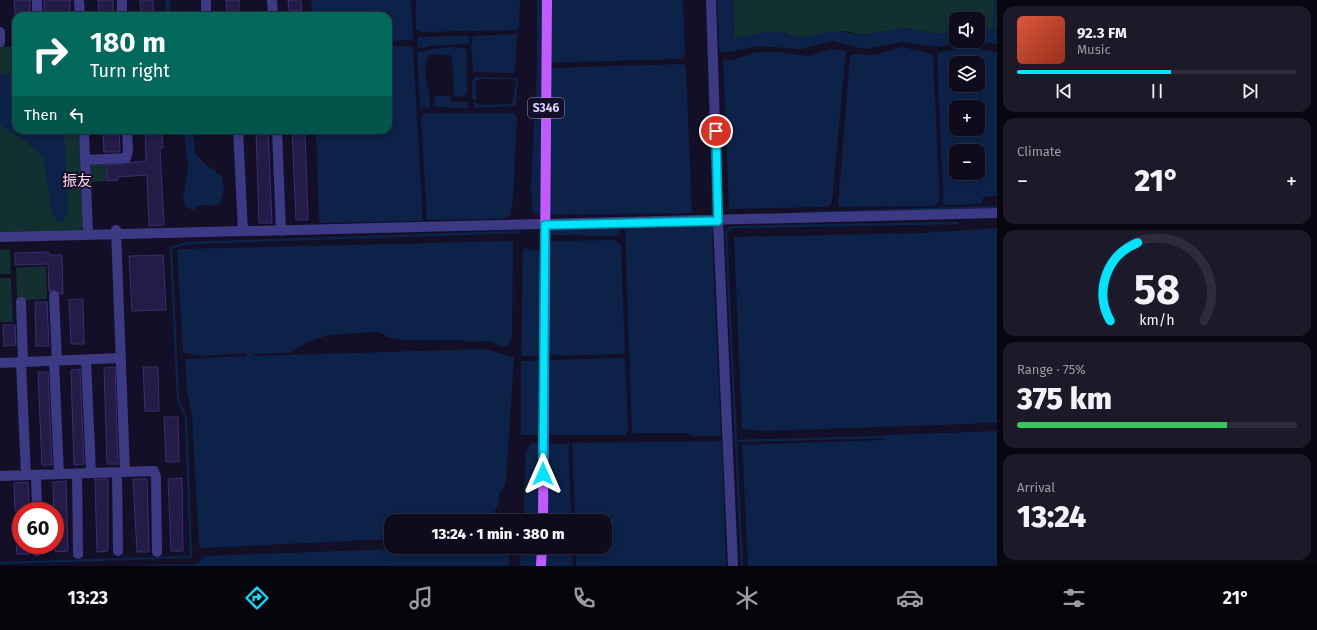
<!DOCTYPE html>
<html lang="en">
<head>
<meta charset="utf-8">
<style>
  :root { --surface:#0e0b1c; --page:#1c1929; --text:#f1f3f6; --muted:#9b9ba3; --line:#2e2b3b; --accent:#00e5ff }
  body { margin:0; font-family:"Fira Sans","Noto Sans SC",sans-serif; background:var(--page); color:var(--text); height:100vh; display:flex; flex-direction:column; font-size:15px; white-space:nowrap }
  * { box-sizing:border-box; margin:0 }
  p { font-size:13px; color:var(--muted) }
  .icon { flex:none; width:22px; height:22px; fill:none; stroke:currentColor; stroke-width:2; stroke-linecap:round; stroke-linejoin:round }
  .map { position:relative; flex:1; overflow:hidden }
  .side { display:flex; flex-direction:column; gap:6px; padding:6px; background:#08060f; width:320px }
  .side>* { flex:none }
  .hud { position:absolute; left:12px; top:12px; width:380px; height:122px; border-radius:12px; box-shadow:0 2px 6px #0003,0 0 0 1px var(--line); background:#00695c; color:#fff; overflow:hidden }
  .buttons { position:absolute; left:949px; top:12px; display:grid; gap:8px }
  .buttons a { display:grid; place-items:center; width:36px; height:36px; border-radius:8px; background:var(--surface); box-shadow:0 2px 6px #0003,0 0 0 1px var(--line); font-size:20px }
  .speed { position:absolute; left:12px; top:502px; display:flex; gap:8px; font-size:20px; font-weight:700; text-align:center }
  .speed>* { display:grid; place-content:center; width:52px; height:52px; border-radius:50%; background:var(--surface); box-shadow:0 2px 6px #0003,0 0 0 1px var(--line); line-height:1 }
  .speed .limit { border:6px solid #d22; background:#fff; color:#111 }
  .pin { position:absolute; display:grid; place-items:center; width:34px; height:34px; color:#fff; margin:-17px; border:2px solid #fff; border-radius:50%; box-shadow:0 1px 4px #0007 }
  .me { position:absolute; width:44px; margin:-22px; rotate:0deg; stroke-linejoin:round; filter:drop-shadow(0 0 3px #0008) }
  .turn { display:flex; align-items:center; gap:14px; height:84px; padding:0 12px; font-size:18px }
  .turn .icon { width:52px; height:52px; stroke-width:2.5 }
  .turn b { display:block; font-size:28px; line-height:34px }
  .then { display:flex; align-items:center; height:38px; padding:0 12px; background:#0003; gap:8px; font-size:15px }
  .big { font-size:30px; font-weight:800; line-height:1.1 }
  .side .tile { flex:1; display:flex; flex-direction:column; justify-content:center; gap:6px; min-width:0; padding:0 14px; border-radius:12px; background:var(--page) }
  .side .dial { align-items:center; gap:0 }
  .dial svg { height:104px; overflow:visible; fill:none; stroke:var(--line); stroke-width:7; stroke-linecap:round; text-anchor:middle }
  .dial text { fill:var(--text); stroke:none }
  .song { display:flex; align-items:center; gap:12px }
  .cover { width:48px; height:48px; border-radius:6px; background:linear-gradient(135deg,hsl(10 70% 55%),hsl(10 70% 35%)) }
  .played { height:4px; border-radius:2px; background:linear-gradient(90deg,var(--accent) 55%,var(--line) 55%) }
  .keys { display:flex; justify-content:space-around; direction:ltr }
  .heat { display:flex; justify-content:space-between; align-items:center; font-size:22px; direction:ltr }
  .charge { height:6px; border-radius:3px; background:linear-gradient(90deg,#34c759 75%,var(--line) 0) }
  .trip { position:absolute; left:384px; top:514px; width:228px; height:40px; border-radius:12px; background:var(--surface); box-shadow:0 2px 6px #0003,0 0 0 1px var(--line); font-weight:800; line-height:40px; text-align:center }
  .tabs { display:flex; height:64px; justify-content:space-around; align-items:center; background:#06040b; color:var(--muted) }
  .tabs .icon { width:28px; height:28px }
  .tabs .current { color:var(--accent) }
  .tabs b { font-size:18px; color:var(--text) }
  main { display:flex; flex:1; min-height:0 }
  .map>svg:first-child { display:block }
  .green { fill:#12302f }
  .water { fill:#0c2248; fill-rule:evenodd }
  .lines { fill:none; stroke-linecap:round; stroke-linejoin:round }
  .stream { stroke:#0c2248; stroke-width:2.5 }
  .building { fill:#241b47; stroke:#3b2d73 }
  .minor { stroke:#3d3a85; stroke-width:10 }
  .major { stroke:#c25bff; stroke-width:10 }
  .route-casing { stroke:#0095a6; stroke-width:10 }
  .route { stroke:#00e5ff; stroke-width:7 }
  .labels { text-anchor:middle; stroke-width:4; stroke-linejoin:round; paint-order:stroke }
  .shield { fill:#130f26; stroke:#9e99be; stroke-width:1 }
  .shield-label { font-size:12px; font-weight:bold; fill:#d9d4ff }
  .quarter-label { font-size:15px; fill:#ffd6f0; stroke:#130f26 }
</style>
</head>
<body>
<main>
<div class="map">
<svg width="997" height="566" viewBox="0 0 997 566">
  <rect width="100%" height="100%" fill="#130f26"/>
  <!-- green -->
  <path class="green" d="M733 0H997V29H978V19H956V32L936 34 905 28 874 33 859 35 848 31 798 38 784 32H768L734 39Z
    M0 44 6 47 16 46V130H79L83 227 80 230 0 232Z
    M105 163 106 181 89 182 91 165Z
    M10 249 11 274H0V250Z
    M46 266 47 299 17 300 16 268Z
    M0 278H11L13 322H0Z"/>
  <!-- water -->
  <path class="water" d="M165 0H170L171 16H166Z
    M311 0H411L413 37 411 40 388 41V16H312Z
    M416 0H520L519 27 516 30 420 32 416 29Z
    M537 0H683L685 55 679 59 542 63 544 68 684 64 686 68 692 212 687 213 537 215 533 213 531 188 537 62Z
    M717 0H733L734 38 768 32H784L798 38 838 31 859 35 905 28 936 34 956 32V41H963L939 47 902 42 864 49 833 41 800 49 759 46 724 53 720 51 719 45Z
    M993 28 997 29V44L973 41H978V29Z
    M515 34 517 36 515 73 473 72 471 46 473 36Z
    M467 36 469 37V44L429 46 423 48 417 47 418 37Z
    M388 46H408L413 48 423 221 321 223 319 221 316 130H388Z
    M450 47 465 48 467 51V94L462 97 454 96 452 58 450 55 432 54 428 56C420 72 432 92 430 108L420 107 417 52Z
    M903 47 932 54 933 58 940 199 935 206 840 207 838 205 850 56 855 54 875 55Z
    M968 47 997 52V196L984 197 980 204 946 205 943 204V199L937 53ZM956 63H978V85H956ZM956 107H978V129H956ZM956 151H978V173H956Z
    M831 49 846 51 832 202 828 207 729 209 723 59 732 60 753 53 768 51 808 56Z
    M0 73 16 74V130H64L68 211 63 222H59L52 212 43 157 25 141 0 125Z
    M475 77 518 78 516 106 474 108 473 102 484 105 512 104 516 82 513 79H479L476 82V100H474L472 98V82Z
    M437 96H450L452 102H467L468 108 435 107 434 98Z
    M423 113H515L517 119 513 201 510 216 501 219 427 220 421 118Z
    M184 130H193L195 153 202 161 222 177 224 190 220 205H202L192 210 185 206 183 199 188 168Z
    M715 225 716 228 712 234 721 433 720 436H693L686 433H635L632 432 625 230 620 229 619 235 615 236 550 235 545 228Z
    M997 228V423L762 431 742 429 734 237 921 233Z
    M615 240 621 245 625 354 523 356 521 353 523 249 525 248 529 250 544 251 548 242 551 241Z
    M508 241 513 242V253L512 337 508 345 502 347 491 341 401 340 388 337 379 332 338 334 325 336 310 341 290 353 253 354 254 356 484 349 514 357 506 482 504 488 500 491 499 501 491 521H391V539L202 548 199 546 192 416 187 392 185 359 247 356 246 353 201 356 183 353 177 251 179 249Z
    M622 358 625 361 628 429 626 435H521V361Z
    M997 431V566H748L742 445 884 440 885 435Z
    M722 441 726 566H576V547H605V521H575L572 443Z
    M531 443 569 444 571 521H523L526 452Z
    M443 547H501L509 552V566H114L196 564 206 556Z
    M521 547H572L573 566H520Z"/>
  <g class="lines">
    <!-- stream -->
    <path class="stream" d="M993 28 996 0
      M800 213 997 207
      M736 441 884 437
      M0 563 191 557 186 417 178 400 171 248 187 243 520 232
      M742 566 726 233 730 228 734 227 957 223"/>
  </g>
  <!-- building -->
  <path class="building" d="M14 0H30V16H15Z
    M44 0H70V16H44Z
    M98 0H113V16H99Z
    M140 0H153L154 14 141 15Z
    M226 0H239V13L227 14Z
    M288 0H301L302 10 289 11Z
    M103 130H119L120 152H104Z
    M145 130H162L163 148H160L164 225 149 226 147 175 118 177V180L107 181 106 165 146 161Z
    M256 130H268L272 223H259Z
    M292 130H305L308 220H296Z
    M49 252V255H62L63 294H60L54 290 49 292 48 264 15 265V253Z
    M163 255 166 310 132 311 129 256Z
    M83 299 84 344H71L69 300Z
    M35 302H47L49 346H36Z
    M3 325H15L16 345 4 346Z
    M115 367 118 464H107L104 368Z
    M143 367H158L159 411H145Z
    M80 369 84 464 74 465 71 370Z
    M38 372H48L52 465H42Z
    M164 417H178L179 462H166Z
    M182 478 183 551H171L168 479Z
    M95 479H108V551L97 552Z
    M133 479H147L149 552H137Z
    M66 481 68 551 55 552 53 482Z
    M28 482 29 511H15L14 483Z
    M16 545H29L30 554H17Z"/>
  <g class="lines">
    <!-- minor -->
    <path class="minor" d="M37 0V16
      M79 0 80 16
      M122 0V16
      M206 0V16
      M272 0 273 16
      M711 0 718 221 733 566
      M0 32V42
      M84 130 88 235
      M238 130 243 231
      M277 130 281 231
      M85 160 126 158 128 151 127 130
      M116 230 125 472
      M0 237 997 213
      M54 296 57 361
      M21 302 23 362
      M86 360 91 473
      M54 361 59 474
      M0 363 121 358
      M21 363 26 475
      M117 473 118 551
      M77 474 78 554
      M36 475 37 511
      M0 476 154 471 156 477 157 552
      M37 545V551"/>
    <!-- major -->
    <path class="major" d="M543 521 547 0
      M541 566 542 547"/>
  </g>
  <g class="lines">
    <defs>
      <path id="route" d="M543 474 545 225 718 221 716 131"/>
    </defs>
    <!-- route casing -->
    <use href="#route" class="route-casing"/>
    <!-- route -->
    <use href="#route" class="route"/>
  </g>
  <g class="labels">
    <!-- shield labels -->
    <rect class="shield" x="528" y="98" width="36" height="20" rx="3"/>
    <g class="shield-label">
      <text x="546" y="112">S346</text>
    </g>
    <!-- quarter labels -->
    <g class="quarter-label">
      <text x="77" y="186">振友</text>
    </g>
  </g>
</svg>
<div class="buttons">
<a><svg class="icon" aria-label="sound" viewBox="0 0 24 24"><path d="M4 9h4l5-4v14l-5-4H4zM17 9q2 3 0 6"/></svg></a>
<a><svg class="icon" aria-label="layers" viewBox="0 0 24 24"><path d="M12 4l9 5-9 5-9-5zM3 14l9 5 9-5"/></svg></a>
<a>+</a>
<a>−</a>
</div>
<div class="speed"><div class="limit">60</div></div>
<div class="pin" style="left:716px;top:131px;background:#d93025"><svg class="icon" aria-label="arrive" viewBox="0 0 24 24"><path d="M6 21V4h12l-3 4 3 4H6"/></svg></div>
<svg class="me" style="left:543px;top:474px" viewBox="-20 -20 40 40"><path d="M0-17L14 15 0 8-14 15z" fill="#00e5ff" stroke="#fff" stroke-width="4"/></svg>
<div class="trip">13:24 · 1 min · 380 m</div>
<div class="hud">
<div class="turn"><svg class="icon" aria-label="right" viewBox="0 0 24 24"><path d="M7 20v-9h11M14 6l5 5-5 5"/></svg><div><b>180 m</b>Turn right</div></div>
<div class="then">Then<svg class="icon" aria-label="left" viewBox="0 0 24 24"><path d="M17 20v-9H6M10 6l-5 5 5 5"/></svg></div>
</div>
</div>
<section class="side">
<div class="tile">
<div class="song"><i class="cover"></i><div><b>92.3 FM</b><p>Music</p></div></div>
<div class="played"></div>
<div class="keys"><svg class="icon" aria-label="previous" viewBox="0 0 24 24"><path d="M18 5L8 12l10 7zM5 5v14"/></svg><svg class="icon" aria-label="pause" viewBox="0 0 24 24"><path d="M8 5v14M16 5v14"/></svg><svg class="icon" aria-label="next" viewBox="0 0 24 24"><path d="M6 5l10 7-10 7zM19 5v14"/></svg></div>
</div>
<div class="tile"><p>Climate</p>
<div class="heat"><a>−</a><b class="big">21°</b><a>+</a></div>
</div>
<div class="tile dial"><svg viewBox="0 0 100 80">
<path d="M14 69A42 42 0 1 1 86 69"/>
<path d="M14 69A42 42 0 0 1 35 9" stroke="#00e5ff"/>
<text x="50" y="56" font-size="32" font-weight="700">58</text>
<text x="50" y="72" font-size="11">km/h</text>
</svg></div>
<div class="tile"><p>Range · 75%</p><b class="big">375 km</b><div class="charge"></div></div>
<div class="tile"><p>Arrival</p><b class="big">13:24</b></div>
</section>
</main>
<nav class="tabs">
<b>13:23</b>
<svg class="icon current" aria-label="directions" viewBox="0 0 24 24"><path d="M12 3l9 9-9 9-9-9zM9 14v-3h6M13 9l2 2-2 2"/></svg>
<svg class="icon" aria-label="music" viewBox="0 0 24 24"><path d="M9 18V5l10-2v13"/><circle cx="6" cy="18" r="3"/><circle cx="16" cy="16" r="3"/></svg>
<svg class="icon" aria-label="phone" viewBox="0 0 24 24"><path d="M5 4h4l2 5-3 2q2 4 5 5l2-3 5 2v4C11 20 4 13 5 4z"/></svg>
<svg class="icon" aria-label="climate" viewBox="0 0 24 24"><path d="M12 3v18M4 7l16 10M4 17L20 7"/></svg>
<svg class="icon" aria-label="car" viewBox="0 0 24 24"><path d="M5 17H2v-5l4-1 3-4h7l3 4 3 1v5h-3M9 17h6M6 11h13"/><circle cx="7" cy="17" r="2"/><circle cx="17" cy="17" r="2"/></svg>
<svg class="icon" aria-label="filters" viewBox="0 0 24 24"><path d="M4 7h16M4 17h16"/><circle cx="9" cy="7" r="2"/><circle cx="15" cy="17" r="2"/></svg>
<b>21°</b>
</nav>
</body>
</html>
